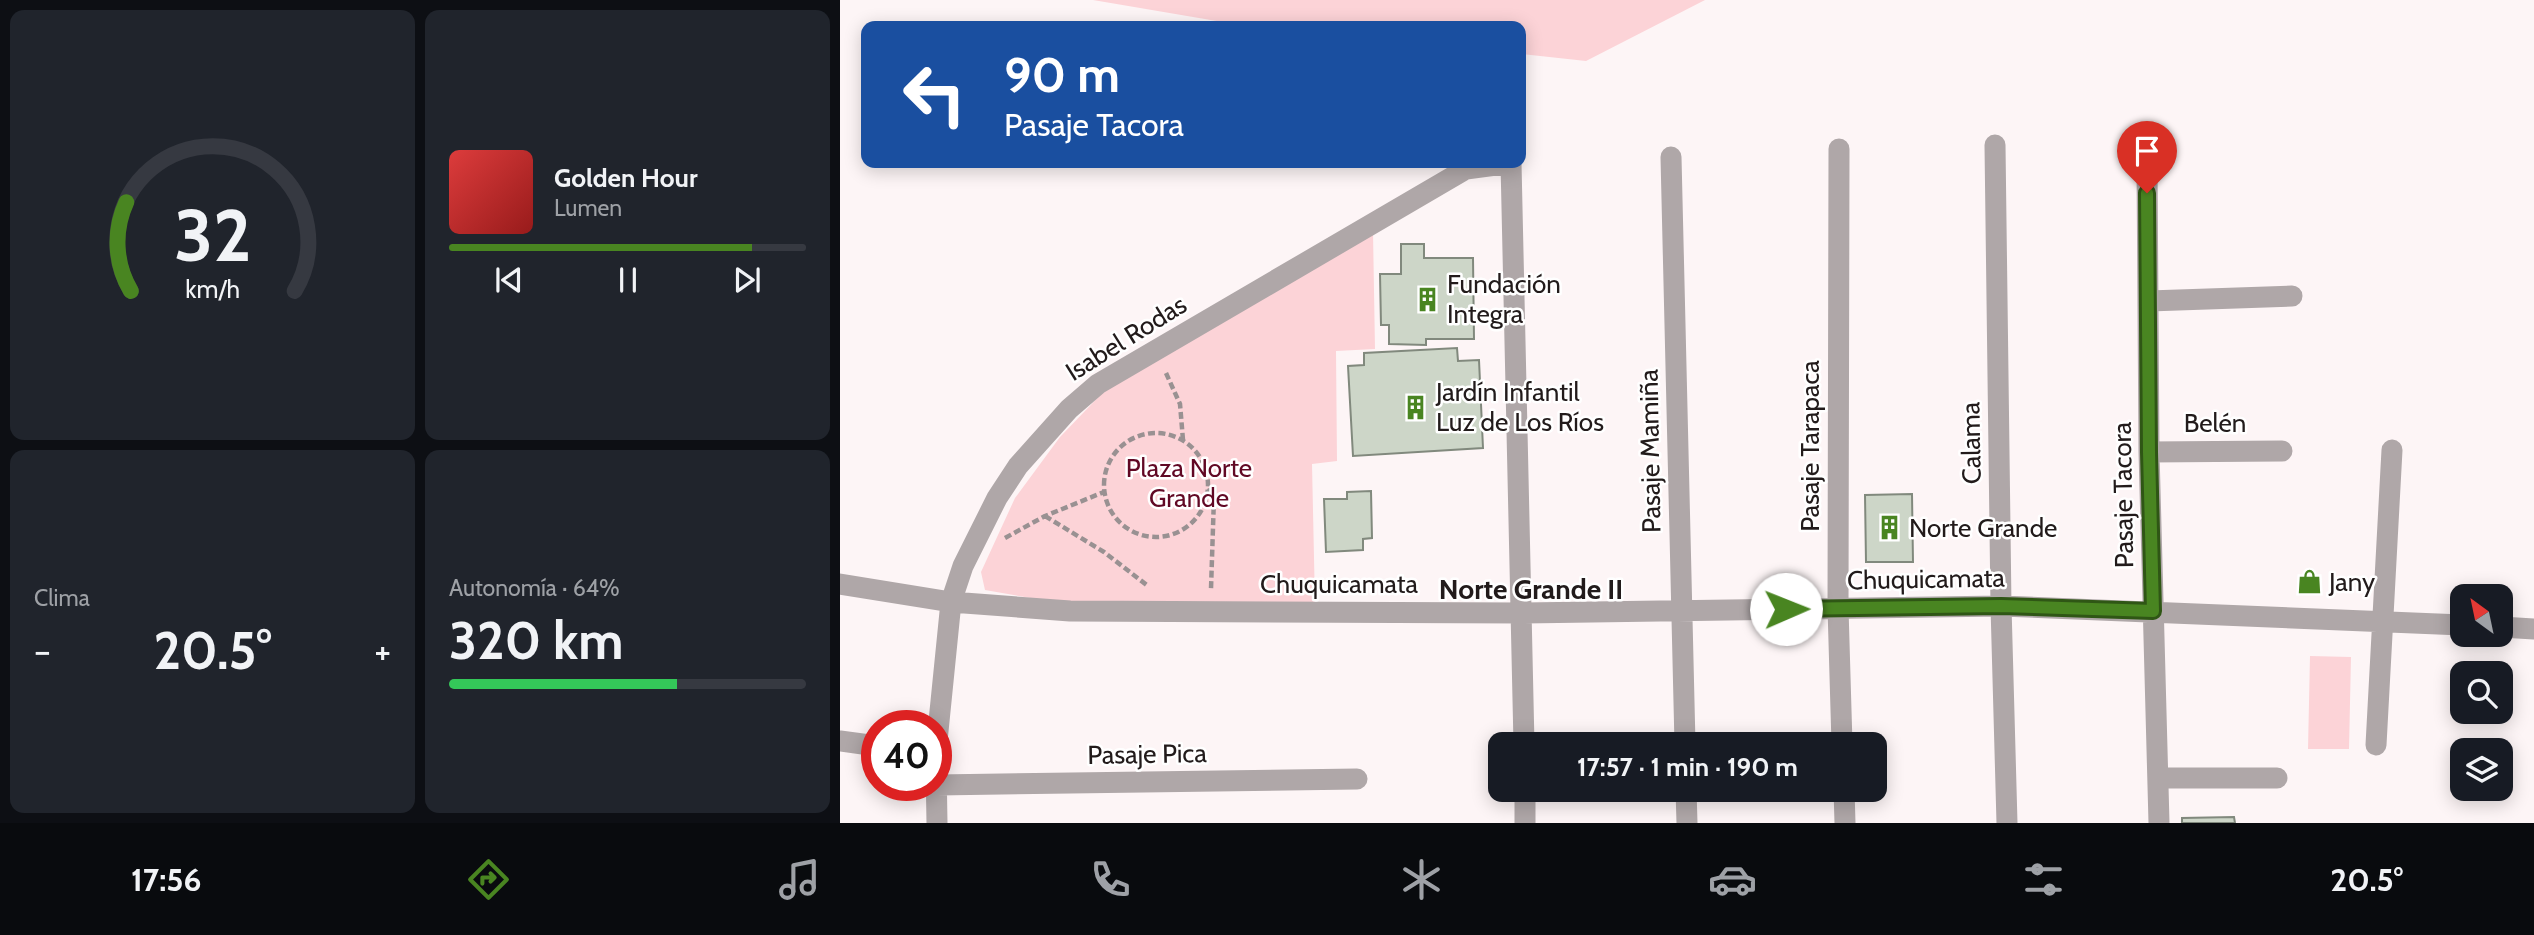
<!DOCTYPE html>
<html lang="es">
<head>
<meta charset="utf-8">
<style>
  :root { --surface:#171b24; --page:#20242c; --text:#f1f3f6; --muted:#9ea1a6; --line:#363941; --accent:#498521 }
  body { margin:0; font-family:Cabin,sans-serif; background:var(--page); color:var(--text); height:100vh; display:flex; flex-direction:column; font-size:26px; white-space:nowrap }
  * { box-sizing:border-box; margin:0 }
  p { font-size:23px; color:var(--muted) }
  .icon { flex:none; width:38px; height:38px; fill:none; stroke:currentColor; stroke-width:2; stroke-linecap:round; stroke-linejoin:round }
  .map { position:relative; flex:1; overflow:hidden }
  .side { display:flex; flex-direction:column; gap:10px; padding:10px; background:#0d0f14; width:840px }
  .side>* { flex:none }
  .hud { position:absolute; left:21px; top:21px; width:665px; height:147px; border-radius:14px; box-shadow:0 4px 18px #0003; background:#1a4fa0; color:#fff; overflow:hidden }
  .needle { width:46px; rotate:327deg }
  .buttons { position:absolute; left:1610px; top:584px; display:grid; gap:14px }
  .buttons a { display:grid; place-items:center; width:63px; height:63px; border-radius:14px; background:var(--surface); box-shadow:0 4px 18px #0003; font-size:35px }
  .speed { position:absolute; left:21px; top:710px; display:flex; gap:14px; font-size:35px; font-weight:700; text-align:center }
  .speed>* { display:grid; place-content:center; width:91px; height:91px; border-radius:50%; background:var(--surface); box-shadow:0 4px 18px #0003; line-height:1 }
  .speed .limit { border:10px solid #d22; background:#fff; color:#111 }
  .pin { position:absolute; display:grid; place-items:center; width:60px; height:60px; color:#fff; margin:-72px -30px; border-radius:50% 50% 50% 0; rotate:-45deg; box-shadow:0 0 7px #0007 }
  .pin .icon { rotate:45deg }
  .me { position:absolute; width:77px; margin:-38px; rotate:89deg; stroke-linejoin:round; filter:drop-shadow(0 0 5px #0008) }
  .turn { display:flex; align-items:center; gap:24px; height:147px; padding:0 28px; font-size:32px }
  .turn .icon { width:91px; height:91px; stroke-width:2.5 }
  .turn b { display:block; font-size:49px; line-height:60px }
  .big { font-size:52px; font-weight:700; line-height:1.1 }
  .side .widget { flex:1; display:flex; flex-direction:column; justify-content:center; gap:10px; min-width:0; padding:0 24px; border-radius:14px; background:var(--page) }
  .side .dial { align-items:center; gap:0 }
  .dial svg { height:182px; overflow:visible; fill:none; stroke:var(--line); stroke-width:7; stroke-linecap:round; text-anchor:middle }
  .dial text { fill:var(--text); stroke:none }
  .song { display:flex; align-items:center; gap:21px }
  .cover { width:84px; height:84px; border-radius:10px; background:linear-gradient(135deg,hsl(0 70% 55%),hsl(0 70% 35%)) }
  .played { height:7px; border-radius:4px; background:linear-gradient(90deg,var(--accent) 85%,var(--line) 85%) }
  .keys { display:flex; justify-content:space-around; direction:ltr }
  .heat { display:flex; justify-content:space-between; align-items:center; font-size:38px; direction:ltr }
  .charge { height:10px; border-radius:5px; background:linear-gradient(90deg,#34c759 64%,var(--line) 0) }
  .side .tiles { flex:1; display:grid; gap:10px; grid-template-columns:repeat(2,1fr) }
  .trip { position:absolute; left:648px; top:732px; width:399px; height:70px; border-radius:14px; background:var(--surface); box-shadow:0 4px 18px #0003; font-weight:700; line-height:70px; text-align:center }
  .dock { display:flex; height:112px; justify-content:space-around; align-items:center; background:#090b0e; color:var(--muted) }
  .dock .icon { width:49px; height:49px }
  .dock .current { color:var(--accent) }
  .dock b { font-size:32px; color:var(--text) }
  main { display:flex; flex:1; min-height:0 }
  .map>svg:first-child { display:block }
  .green { fill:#fcd3d7 }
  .building { fill:#cdd6c8; stroke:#81897d; stroke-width:2 }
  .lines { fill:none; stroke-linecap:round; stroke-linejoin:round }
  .path { stroke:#999192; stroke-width:4.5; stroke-dasharray:7 3.5; stroke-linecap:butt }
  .minor { stroke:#afa7a8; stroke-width:21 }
  .route-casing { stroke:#2f5615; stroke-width:18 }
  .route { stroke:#498521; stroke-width:12 }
  .labels { text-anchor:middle; stroke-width:5; stroke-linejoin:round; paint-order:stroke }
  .poi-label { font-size:26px; fill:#221b1b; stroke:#fff; text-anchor:start }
  .street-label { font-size:26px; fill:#221b1b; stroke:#fff }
  .park-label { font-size:26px; fill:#610824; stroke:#fff }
  .neighbourhood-label { font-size:28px; font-weight:bold; fill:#221b1b; stroke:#fff }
</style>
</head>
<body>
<main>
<section class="side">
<div class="tiles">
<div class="widget dial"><svg viewBox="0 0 100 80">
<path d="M14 69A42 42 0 1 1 86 69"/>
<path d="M14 69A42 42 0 0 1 12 30" stroke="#498521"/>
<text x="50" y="56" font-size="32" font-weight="700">32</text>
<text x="50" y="72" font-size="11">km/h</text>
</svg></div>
<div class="widget">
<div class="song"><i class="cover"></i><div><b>Golden Hour</b><p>Lumen</p></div></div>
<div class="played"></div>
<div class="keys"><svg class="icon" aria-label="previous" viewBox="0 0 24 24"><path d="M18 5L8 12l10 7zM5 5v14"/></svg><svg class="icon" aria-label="pause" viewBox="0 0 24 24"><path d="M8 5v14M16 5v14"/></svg><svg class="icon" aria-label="next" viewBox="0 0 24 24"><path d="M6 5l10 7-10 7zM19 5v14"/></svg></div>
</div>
<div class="widget"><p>Clima</p>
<div class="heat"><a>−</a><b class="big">20.5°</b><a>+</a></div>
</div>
<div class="widget"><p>Autonomía · 64%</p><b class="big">320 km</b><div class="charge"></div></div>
</div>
</section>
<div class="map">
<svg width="1694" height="823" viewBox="0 0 1694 823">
  <rect width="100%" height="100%" fill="#fdf5f6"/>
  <!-- green -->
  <path class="green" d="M253 0H865L746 61 681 54V26H406Z
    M533 232 535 349 496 351 497 461 472 464 475 604 248 608 145 590 141 572 175 498 220 437 268 387Z
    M1470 656 1511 657 1509 749H1468Z"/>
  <!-- building -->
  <path class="building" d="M561 244H584V258H633L634 339H586V345L549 344V325H541L540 274H561Z
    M617 348 618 361 639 360 643 448 513 456 508 366 524 365V353Z
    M531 491 532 538 523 539V550L486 552 484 499H507V492Z
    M1072 494 1073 562H1026L1025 495Z
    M1394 817 1395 823H1342V818Z"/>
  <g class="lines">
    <!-- path -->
    <path class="path" d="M326 373 340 404 343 440
      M264 485a52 52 0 1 1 104 0a52 52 0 1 1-104 0Z
      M369 488 374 497 371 589
      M205 516 264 552 308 586
      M165 538 205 516 264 492"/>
    <!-- minor -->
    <path class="minor" d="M1155 145 1161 606 1167 823
      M999 149 998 608 1002 744
      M831 157 845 744
      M1307 166 1309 452 1319 823
      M1309 301 1452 296
      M1309 452 1442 451
      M0 584 111 602 230 611 682 613 1161 606 1622 625
      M1661 627 1694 629
      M0 741 37 746
      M1536 745 1552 450
      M96 751 111 602 123 566 157 498 178 466 229 409 258 384 626 169 671 163 684 744
      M96 764 97 823
      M1319 778H1437
      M97 785 517 779
      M685 789V823
      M846 789 847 823
      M1004 789 1005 823"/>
  </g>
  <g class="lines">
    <defs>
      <path id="route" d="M946 609 1161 606 1313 611 1309 452 1307 193"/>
    </defs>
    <!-- route casing -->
    <use href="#route" class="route-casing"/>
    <!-- route -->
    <use href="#route" class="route"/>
  </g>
  <!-- icons -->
  <defs>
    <symbol id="building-bare" viewBox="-9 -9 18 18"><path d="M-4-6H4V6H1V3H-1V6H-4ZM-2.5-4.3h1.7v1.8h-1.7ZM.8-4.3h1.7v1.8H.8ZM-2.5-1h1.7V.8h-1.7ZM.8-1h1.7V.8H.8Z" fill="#498521" stroke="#fff" stroke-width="2.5" paint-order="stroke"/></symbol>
    <symbol id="shop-bare" viewBox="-9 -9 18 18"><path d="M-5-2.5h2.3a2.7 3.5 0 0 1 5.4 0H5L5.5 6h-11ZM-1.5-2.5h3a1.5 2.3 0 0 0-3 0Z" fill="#498521" stroke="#fff" stroke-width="2.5" paint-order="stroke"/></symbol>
  </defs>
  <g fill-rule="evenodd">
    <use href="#building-bare" x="570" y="282" width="35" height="35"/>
    <use href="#building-bare" x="558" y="390" width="35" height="35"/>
    <use href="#building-bare" x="1032" y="510" width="35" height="35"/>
    <use href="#shop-bare" x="1452" y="564" width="35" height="35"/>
  </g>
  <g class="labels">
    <!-- poi labels -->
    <g class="poi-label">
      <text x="607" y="293">Fundación<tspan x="607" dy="30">Integra</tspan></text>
      <text x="596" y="401">Jardín Infantil<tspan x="596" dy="30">Luz de Los Ríos</tspan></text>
      <text x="1069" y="537">Norte Grande</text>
      <text x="1489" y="591">Jany</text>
    </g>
    <!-- street labels -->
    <g class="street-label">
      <text transform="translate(286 338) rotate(-32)" y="9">Isabel Rodas</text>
      <text x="1375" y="432">Belén</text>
      <text transform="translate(1131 443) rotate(-91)" y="9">Calama</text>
      <text transform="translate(970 446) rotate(-90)" y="9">Pasaje Tarapaca</text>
      <text transform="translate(810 451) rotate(-91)" y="9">Pasaje Mamiña</text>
      <text transform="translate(1283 495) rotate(-91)" y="9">Pasaje Tacora</text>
      <text transform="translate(1086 579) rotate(-1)" y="9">Chuquicamata</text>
      <text x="499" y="593">Chuquicamata</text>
      <text transform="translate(307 754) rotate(-1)" y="9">Pasaje Pica</text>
    </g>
    <!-- park labels -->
    <g class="park-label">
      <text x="349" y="477">Plaza Norte<tspan x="349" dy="30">Grande</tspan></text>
    </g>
    <!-- neighbourhood labels -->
    <g class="neighbourhood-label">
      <text x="691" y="599">Norte Grande II</text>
    </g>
  </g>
</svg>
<div class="buttons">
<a><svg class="needle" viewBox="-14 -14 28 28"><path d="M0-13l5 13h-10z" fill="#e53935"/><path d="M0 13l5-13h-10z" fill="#9ea1a6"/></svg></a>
<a><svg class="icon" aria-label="search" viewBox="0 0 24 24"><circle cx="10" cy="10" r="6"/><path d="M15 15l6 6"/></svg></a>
<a><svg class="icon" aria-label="layers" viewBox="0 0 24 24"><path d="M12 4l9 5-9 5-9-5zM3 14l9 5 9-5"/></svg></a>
</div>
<div class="speed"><div class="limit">40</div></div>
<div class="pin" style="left:1307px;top:193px;background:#d93025"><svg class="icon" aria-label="arrive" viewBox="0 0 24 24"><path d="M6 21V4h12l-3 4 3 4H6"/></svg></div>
<svg class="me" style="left:946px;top:609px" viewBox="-20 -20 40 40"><circle r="19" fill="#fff"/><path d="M0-13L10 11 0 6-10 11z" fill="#498521"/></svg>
<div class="trip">17:57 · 1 min · 190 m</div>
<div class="hud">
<div class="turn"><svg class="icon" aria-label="left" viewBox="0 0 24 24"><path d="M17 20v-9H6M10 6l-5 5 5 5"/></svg><div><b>90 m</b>Pasaje Tacora</div></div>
</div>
</div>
</main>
<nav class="dock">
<b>17:56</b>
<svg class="icon current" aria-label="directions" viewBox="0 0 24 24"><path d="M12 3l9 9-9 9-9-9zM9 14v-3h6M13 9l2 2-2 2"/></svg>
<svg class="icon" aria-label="music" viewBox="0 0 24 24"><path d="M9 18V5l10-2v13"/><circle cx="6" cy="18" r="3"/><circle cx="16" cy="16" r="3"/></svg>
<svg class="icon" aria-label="phone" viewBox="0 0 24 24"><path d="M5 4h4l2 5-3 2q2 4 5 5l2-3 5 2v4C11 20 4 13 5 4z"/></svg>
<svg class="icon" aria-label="climate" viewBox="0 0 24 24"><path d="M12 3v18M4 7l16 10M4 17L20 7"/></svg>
<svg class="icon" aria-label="car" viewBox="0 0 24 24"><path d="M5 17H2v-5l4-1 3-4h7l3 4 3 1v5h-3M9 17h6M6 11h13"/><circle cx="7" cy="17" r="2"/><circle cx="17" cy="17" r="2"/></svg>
<svg class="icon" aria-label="filters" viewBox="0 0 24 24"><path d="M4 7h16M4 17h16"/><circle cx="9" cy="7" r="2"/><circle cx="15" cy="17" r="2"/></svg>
<b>20.5°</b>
</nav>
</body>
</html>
